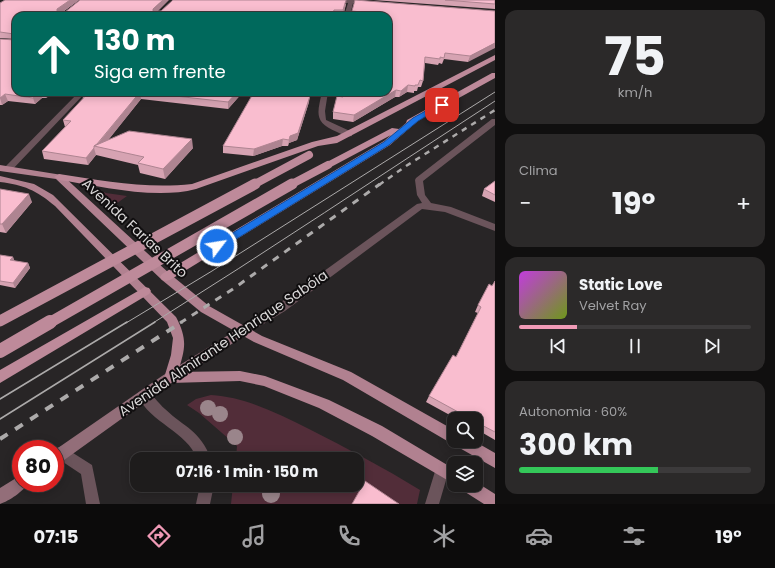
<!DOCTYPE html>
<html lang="pt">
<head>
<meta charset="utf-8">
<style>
  :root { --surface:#1e1c1c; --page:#2b2929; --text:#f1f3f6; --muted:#a1a1a3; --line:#3c3a3b; --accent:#f09ab6 }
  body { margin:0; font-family:Poppins,sans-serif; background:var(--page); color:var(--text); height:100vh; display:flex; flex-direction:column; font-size:15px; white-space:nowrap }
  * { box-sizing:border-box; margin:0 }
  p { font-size:13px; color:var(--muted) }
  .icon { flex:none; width:22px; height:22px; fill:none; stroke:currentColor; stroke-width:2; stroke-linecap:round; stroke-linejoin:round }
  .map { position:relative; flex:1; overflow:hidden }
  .details { display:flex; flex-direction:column; gap:10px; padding:10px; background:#100f0f; width:280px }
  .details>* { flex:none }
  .banner { position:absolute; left:12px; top:12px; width:380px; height:84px; border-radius:12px; box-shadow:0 2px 10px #0003,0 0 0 1px var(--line); background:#00695c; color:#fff; overflow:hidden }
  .fabs { position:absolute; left:447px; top:412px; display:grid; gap:8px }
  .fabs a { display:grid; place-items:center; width:36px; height:36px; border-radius:8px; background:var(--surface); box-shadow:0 2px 10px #0003,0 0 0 1px var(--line); font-size:20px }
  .speed { position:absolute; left:12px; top:440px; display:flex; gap:8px; font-size:20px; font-weight:700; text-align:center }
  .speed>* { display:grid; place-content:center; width:52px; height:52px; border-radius:50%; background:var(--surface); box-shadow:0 2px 10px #0003,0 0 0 1px var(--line); line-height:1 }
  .speed .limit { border:6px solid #d22; background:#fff; color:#111 }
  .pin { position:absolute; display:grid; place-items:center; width:34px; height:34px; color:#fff; margin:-17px; border-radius:8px; box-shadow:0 2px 6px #0006 }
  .me { position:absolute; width:44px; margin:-22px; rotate:59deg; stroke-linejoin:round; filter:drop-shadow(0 0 3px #0008) }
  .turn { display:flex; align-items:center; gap:14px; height:84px; padding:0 16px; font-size:18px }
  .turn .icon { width:52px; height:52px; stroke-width:2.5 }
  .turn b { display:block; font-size:28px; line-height:34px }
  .big { font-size:30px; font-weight:700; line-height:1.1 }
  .details .widget { flex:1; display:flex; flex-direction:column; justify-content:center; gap:6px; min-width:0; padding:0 14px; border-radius:12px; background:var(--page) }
  .details .dial { align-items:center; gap:0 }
  .dial b { font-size:52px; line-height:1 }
  .song { display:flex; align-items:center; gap:12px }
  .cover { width:48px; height:48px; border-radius:6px; background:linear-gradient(135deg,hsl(290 70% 55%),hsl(80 70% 35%)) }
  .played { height:4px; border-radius:2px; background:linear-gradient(90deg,var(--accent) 25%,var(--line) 25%) }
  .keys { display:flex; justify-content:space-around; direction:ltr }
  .heat { display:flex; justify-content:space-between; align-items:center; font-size:22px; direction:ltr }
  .charge { height:6px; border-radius:3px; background:linear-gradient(90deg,#34c759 60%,var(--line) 0) }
  .trip { position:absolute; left:130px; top:452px; width:234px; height:40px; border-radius:12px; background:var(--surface); box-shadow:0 2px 10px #0003,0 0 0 1px var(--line); font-weight:700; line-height:40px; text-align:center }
  .tabs { display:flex; height:64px; justify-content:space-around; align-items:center; background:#0c0b0b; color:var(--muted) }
  .tabs .icon { width:28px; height:28px }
  .tabs .selected { color:var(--accent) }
  .tabs b { font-size:18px; color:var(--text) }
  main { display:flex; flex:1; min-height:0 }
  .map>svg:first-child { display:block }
  .green { fill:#522d39 }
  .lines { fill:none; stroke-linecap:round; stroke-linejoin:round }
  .service { fill:#6b545b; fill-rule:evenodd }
  .minor { fill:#6b545b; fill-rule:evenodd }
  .secondary { fill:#936e79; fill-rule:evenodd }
  .primary { fill:#b18190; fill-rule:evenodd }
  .trunk { fill:#be8a9a; fill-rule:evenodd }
  .tram-far1 { stroke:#acaaaa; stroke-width:1 }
  .tram { stroke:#acaaaa; stroke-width:1.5 }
  .rail-far2 { stroke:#acaaaa; stroke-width:2.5; stroke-dasharray:5.5 5.5; stroke-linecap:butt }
  .rail-far1 { stroke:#acaaaa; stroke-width:3; stroke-dasharray:7 7; stroke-linecap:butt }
  .rail { stroke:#acaaaa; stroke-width:4; stroke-dasharray:9 9; stroke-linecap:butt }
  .trunk-bridge-far2 { stroke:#be8a9a; stroke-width:8 }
  .trunk-bridge-far1 { stroke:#be8a9a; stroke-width:11 }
  .trunk-bridge { stroke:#be8a9a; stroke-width:14 }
  .tree { fill:#9a858b }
  .wall { fill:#d6a3b2 }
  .shaded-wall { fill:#ae8491 }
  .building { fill:#f9bdcf; stroke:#ae8491 }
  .route { fill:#1a73e8; stroke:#114b97 }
  .labels { text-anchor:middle; stroke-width:4; stroke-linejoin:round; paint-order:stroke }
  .street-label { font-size:14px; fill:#dad8d8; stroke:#100e0f }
</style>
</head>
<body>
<main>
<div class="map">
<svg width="495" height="504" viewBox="0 0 495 504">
  <rect width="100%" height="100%" fill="#282526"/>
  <!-- green -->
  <path class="green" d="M104 192 106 193 127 196 113 206 102 195Z
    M211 395C246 397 278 414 309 429 347 448 384 468 420 490L417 504H231L233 485H357V459H236L237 446 199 413 187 405 196 399Z"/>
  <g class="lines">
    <!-- service -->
    <path class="service" d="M144 390C153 394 158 403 165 409 185 428 200 430 211 459H197C187 431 150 423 138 396L139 392Z
      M62 446 92 465 100 504H86L81 474 57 458 55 453 57 448Z
      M442 463 447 465 449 470 439 504H425L437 465Z
      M200 485H214L210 504H196Z"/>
    <!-- minor -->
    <path class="minor" d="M323 0H354L370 3 367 5 353 3 350 16H344L348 3Z
      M79 92H86L11 171H5L4 169 5 167Z
      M322 92H328L325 111 326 120 352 132V136C346 137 342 134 337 132 314 122 317 114 322 92Z
      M492 119H495V125L423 181 425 195 431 203 451 207 495 224V231L445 212 422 209 285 311 247 334 243 336 239 334 237 331 239 328 277 305 417 204 422 203 417 195 415 180 416 178Z"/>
    <!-- secondary -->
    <path class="secondary" d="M243 326 247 328 249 331 247 334 170 384 60 463 55 465V450L162 376Z
      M21 475V483H28C24 491 9 501 0 504V488Z"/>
    <!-- primary -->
    <path class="primary" d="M0 165 62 175 170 274 209 306 262 336 351 372 454 430V441H474L495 453V468L456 446 455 443 449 442 343 380 254 342 201 312 162 280 56 179 0 171Z
      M0 176 34 184 53 195 176 317C188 340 185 349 178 372L240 371 265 376 329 400 382 426 454 469V484L372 436 319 408 264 386 240 381 170 383 166 382 164 378 171 355 173 338 167 322 55 206C36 190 24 185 0 182Z
      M476 482 495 494V504H484L462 490 460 485H476Z"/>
    <!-- trunk -->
    <path class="trunk" d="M495 55V60L337 143 318 146 196 189C154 200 101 186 59 180L54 177 59 174C103 181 147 189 192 184L312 142 337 136Z
      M492 73H495V78L419 120 390 145 170 280 166 281 162 280 160 277 162 274 384 141 391 135 331 167H325L323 165 325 163 392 128 399 129 406 123 407 120Z
      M145 287 149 288 151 291 149 294 0 383V370Z"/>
    <!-- tram-far1 -->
    <path class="tram-far1" d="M126 323 212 271 495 92
      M153 323C268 251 381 175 495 101"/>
    <!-- tram -->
    <path class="tram" d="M0 399 127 322
      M0 419 155 322"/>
    <!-- rail-far2 -->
    <path class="rail-far2" d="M379 185 406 166 495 110"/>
    <!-- rail-far1 -->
    <path class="rail-far1" d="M180 323 233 289 380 184"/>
    <!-- rail -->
    <path class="rail" d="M0 439 182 322"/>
    <!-- trunk-bridge-far2 -->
    <path class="trunk-bridge-far2" d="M253 185 309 155
      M290 185 328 165"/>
    <!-- trunk-bridge-far1 -->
    <path class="trunk-bridge-far1" d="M0 321 255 184
      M49 323 292 184"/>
    <!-- trunk-bridge -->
    <path class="trunk-bridge" d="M0 351 50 322"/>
  </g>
  <!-- trees -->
  <g class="tree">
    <circle cx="208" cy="408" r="8"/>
    <circle cx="220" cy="414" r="8"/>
    <circle cx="235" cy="437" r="8"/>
    <circle cx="271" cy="494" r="9"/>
  </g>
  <!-- wall -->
  <path class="wall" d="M79 0 63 12 158 11 346 4 343 16 333 15 16 92H77L72 96 52 94 46 98H42L35 104 8 101 2 105H0V39L15 40V39L0 38V3Z
    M373 0H495V9Z
    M352 11H495L468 62 444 59 442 64 439 63 438 65 425 63 423 81 421 87H418L417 91H414V93L407 92 399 97H395L353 122 333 119V112L388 16H351Z
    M81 92H243L228 109 141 99 108 140 193 148 165 179 140 173 138 165 96 155 88 165 44 159 42 151 65 127 63 120 84 98H83Z
    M305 92 304 95 309 102 297 140 289 143 288 146H282L253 156 223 153V146Z
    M495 181V202L482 196 484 189Z
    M0 189 32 202 6 233 0 232Z
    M0 255 13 257 14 261 28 263 30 268 15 288 0 285Z
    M495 281V440L476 429V419H457L426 402 429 396 456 357 478 313 475 312 478 305 492 286Z"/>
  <!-- shaded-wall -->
  <path class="shaded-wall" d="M70 0H79L58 15 57 11V9Z
    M163 0H169L154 15 153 9Z
    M347 0 343 16V10Z
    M495 43V48L468 62 470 56Z
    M408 85 407 92 399 97 401 91Z
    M396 90 395 97 353 122 354 115Z
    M39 92H40L42 98 35 104 33 98Z
    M45 92H52V94L46 98Z
    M71 92H77L72 96Z
    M140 92 141 99 102 148 96 146Z
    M237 92H243L228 109V102Z
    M5 94 8 101 2 105 0 98Z
    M310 96 309 102 297 140 289 143 288 146 289 140 290 136Z
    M192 139 193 148 165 179 163 169Z
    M283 139 282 146 253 156 254 149Z
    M94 148 96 155 88 165 86 158Z
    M29 194 32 202 6 233 2 224Z
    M13 257 15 262 10 260Z
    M28 263 30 268 15 288 13 283Z"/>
  <!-- building -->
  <path class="building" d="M5 0H70L57 9V11L65 12 80 0H163L153 9V11H161L173 0H346L343 10H334L332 16H16V92H39L33 98 5 94 0 98V39L15 40 14 34 0 32V3Z
    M355 0 495 11V43L470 56 445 53 444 58 440 57V59L425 57 423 81 420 80 418 85H415V86L408 85 401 91 396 90 354 115 333 112 337 96 343 97 344 92H388V16H364L365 13H362V12L352 11Z
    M445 0H495V4Z
    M87 92H237L228 102 140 92 97 144 94 146V148L86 158 42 151 71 121 63 120 89 92Z
    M254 92H303L302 94 310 96 298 133 290 136 289 140 283 139 254 149 223 146Z
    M129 131 192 139 163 169 138 163 144 157 94 146Z
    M495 181V195L484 189Z
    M0 189 29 194 2 224H0Z
    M0 255 13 257 10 260 28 263 13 283 0 281Z
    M495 281V432L476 422V419H471L429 396 453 355 456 357 481 307 478 305 489 284 492 286Z
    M365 481 399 504H352Z"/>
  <!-- route -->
  <path class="route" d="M440 103 445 105 418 121 389 145 220 249H214L212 246 214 244 384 142 413 118Z"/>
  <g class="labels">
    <!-- street labels -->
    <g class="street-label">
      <text transform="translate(135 228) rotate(43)" y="5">Avenida Farias Brito</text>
      <text transform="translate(223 343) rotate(-34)" y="5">Avenida Almirante Henrique Sabóia</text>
    </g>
  </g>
</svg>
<div class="fabs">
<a><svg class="icon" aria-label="search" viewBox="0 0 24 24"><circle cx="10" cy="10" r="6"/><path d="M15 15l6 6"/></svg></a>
<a><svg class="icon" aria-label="layers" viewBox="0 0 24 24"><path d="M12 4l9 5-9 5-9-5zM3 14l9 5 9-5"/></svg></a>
</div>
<div class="speed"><div class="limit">80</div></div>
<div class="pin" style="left:442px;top:105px;background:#d93025"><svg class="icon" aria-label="arrive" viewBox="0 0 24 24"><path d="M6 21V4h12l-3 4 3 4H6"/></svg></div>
<svg class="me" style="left:217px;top:246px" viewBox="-20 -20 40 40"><circle r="17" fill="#1a73e8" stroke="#fff" stroke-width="3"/><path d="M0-11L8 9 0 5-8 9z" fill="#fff"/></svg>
<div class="trip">07:16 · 1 min · 150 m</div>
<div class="banner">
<div class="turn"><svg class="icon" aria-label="ahead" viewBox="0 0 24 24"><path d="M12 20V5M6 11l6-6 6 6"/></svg><div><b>130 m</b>Siga em frente</div></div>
</div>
</div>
<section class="details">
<div class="widget dial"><b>75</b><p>km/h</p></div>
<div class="widget"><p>Clima</p>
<div class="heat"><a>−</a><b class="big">19°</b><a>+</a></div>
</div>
<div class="widget">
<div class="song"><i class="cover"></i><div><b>Static Love</b><p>Velvet Ray</p></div></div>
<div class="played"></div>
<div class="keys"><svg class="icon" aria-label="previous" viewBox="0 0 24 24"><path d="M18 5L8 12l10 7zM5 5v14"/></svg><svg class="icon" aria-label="pause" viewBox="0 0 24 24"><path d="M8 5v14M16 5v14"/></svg><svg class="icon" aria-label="next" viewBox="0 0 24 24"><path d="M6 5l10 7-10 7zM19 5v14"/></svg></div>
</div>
<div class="widget"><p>Autonomia · 60%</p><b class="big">300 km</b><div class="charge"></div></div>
</section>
</main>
<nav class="tabs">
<b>07:15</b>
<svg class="icon selected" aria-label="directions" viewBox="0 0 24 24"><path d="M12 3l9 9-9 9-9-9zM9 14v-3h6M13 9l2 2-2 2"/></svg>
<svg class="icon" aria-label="music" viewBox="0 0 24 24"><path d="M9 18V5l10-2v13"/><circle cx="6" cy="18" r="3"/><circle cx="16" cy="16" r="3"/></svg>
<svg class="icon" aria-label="phone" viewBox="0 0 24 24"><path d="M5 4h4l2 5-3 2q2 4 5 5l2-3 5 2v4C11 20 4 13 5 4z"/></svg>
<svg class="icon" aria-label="climate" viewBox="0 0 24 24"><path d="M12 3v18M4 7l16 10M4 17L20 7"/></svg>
<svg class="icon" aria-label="car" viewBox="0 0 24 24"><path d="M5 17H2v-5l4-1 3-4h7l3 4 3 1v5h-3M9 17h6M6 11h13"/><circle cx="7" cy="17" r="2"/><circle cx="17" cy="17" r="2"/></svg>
<svg class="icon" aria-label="filters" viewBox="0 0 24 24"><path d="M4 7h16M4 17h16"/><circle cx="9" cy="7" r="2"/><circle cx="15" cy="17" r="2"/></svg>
<b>19°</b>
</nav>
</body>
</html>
